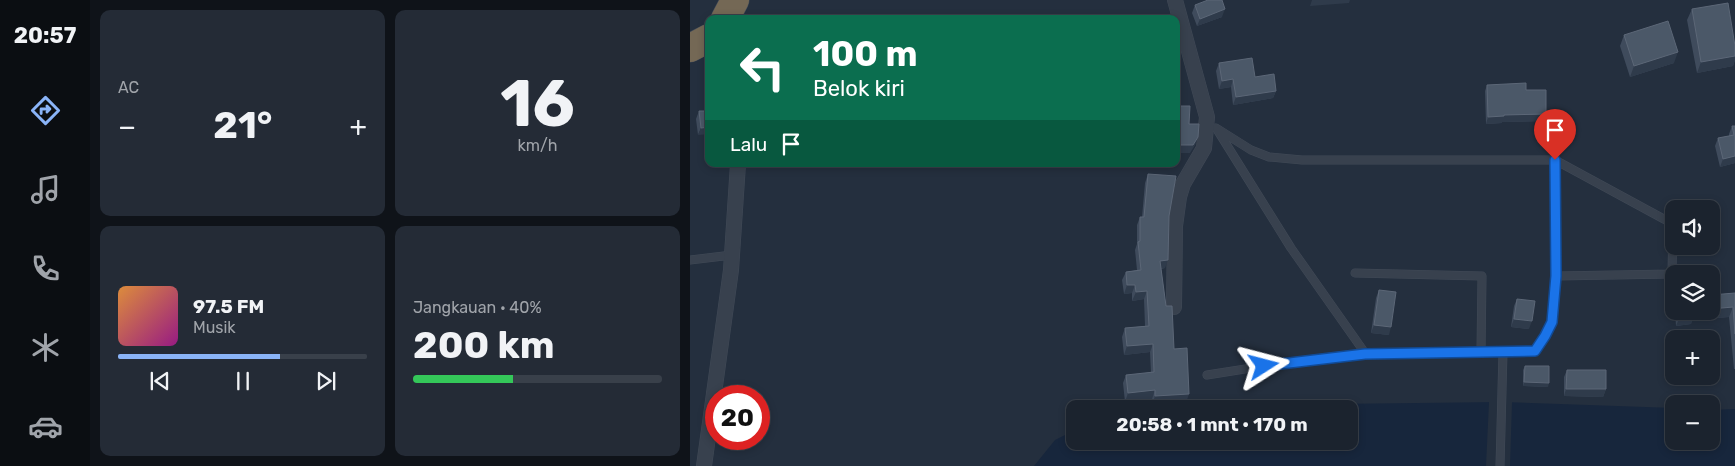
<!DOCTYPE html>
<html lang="id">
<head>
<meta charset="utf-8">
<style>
  :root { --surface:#1b232e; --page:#242b36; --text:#f1f3f6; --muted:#a0a4aa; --line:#39404a; --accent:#8ab4f8 }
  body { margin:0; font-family:Rubik,sans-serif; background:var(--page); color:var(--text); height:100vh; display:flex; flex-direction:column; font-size:19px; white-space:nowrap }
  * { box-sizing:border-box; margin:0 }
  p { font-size:16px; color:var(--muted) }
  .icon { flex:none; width:28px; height:28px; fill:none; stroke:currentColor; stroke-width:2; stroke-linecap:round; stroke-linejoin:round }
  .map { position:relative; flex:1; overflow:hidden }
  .drawer { display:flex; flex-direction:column; gap:10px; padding:10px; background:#0f1319; width:600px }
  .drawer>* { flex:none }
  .hud { position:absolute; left:15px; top:15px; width:475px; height:152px; border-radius:10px; box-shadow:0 2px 8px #0003,0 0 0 1px var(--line); background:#0b6e4f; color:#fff; overflow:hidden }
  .controls { position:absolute; left:975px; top:200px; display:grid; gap:10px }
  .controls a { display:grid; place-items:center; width:55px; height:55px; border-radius:10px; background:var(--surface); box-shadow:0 2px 8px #0003,0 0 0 1px var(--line); font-size:25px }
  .speed { position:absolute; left:15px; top:385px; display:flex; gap:10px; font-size:25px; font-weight:700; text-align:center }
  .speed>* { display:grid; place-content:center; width:65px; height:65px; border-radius:50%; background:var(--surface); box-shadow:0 2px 8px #0003,0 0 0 1px var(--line); line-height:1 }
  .speed .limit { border:8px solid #d22; background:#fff; color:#111 }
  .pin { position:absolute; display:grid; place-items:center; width:42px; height:42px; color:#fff; margin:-51px -21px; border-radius:50% 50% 50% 0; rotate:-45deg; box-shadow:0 0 5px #0007 }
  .pin .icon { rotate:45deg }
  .me { position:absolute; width:55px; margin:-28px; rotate:81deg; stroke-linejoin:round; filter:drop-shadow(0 0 4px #0008) }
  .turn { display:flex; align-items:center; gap:18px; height:105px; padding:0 25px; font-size:22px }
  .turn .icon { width:65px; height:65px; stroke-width:2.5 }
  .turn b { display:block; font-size:35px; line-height:42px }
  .then { display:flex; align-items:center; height:48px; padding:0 25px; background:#0003; gap:10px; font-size:19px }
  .big { font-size:38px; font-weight:700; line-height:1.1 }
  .drawer .card { flex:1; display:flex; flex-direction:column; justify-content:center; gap:8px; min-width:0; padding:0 18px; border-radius:10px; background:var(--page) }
  .drawer .dial { align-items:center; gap:0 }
  .dial b { font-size:65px; line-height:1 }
  .song { display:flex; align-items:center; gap:15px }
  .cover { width:60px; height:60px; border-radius:8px; background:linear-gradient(135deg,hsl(30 70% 55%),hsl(310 70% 35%)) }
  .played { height:5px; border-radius:2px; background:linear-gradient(90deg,var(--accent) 65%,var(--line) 65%) }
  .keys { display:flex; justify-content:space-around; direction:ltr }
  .heat { display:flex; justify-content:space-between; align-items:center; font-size:28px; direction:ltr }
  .charge { height:8px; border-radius:4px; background:linear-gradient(90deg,#34c759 40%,var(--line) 0) }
  .drawer .tiles { flex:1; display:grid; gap:10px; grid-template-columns:repeat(2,1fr) }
  .trip { position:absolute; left:376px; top:400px; width:292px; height:50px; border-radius:10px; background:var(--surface); box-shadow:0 2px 8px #0003,0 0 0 1px var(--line); font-weight:700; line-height:50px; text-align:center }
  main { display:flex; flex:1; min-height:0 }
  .menu { display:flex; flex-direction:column; width:90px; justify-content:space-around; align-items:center; background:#0b0e12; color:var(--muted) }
  .menu .icon { width:35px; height:35px }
  .menu .current { color:var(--accent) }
  .menu b { font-size:22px; color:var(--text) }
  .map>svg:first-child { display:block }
  .water { fill:#17263c }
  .pier { fill:#242f3e }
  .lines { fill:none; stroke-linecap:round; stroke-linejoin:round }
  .lane-casing { stroke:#414a57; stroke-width:9 }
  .street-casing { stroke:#414a57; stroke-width:16 }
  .highway-casing { stroke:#434c59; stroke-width:29 }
  .lane { stroke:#38414e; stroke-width:8 }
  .street { stroke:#38414e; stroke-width:15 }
  .highway { stroke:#746855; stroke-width:28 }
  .wall { fill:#3f4b5c }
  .shaded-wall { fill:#2f3b4b }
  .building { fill:#4b5868; stroke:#5c6777 }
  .route-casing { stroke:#114b97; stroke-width:12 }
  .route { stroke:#1a73e8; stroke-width:9 }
</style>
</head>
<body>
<main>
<nav class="menu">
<b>20:57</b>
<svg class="icon current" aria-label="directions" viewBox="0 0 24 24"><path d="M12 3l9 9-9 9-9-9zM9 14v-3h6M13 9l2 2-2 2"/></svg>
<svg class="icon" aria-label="music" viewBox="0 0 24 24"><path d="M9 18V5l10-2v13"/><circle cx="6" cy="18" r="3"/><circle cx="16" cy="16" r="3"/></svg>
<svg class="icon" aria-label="phone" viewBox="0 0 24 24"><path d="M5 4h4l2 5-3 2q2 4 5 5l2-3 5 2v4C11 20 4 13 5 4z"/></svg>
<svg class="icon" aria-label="climate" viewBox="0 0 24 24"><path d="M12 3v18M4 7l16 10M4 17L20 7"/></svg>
<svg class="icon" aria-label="car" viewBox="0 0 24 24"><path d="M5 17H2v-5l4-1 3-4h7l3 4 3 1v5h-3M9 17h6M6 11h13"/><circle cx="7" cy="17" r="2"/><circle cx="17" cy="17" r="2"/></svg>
</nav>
<section class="drawer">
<div class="tiles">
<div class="card"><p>AC</p>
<div class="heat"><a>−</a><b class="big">21°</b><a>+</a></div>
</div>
<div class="card dial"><b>16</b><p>km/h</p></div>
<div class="card">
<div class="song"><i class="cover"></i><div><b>97.5 FM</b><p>Musik</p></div></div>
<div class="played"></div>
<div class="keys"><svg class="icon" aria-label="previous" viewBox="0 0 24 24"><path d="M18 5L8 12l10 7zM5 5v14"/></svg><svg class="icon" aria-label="pause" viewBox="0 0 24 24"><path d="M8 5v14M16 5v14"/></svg><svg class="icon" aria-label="next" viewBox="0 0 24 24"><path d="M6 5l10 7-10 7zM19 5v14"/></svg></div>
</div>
<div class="card"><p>Jangkauan · 40%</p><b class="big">200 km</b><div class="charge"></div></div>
</div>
</section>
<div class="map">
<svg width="1045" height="466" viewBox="0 0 1045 466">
  <rect width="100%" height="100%" fill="#242f3e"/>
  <!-- water -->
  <path class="water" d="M812 402 984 408V441H1021V410L1045 409V466H344L365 440 385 430V441H660V409H516L559 405Z"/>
  <!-- pier -->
  <path class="pier" d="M799 402H822L820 466H796Z"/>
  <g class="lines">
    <defs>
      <path id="lane" d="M526 128 561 150 579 157 612 160H865L983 224 982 274 866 276
        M0 260 42 255
        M665 273 792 276 791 352
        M675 353 845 351 855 336 862 322 866 276 865 160
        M517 375 593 363 675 353 601 248 528 131
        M810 466 813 352"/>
      <path id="street" d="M484 307 485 226 489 197 493 184 514 148 517 117 485 0
        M14 466 41 270 48 164"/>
      <path id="highway" d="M35 19 45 0
        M0 48 19 38"/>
    </defs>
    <!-- lane casing -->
    <use href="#lane" class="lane-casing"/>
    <!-- street casing -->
    <use href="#street" class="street-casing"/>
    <!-- highway casing -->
    <use href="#highway" class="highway-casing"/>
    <!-- lane -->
    <use href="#lane" class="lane"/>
    <!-- street -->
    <use href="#street" class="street"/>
    <!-- highway -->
    <use href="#highway" class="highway"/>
  </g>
  <!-- wall -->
  <path class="wall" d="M505 5 532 17 507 26 502 13Z
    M1002 9 1045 46V60L1043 66 1007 73 997 20Z
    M934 35 984 63 940 77 930 46Z
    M529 63 565 77 586 91 583 98 543 105 541 87 529 89 526 71Z
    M797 85 836 90 856 114 854 121 812 122V123L796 124 795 91Z
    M9 111H19L8 135 6 119Z
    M1042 126H1045V163L1030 167 1025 146 1028 138 1039 136V134Z
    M458 174 479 216 475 268 471 269 476 306 484 349 496 403 462 405V399L435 402 433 383 436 375 461 373 460 352 434 355 432 337 435 328 455 326 454 299 442 301V293L434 294 432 280 436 272 447 270 445 250 447 244V225L450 217H452L455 183Z
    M689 290 699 335 681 333 686 298Z
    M1045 293V369H1044L1039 317 1002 320 1001 324 986 326 985 311H1021Z
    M827 299 839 329 821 327 824 306Z
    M835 366 858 387 833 386V370Z
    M877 370 916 389 913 397 874 396V377Z"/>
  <!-- shaded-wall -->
  <path class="shaded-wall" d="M622 0H660L659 3 620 6Z
    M535 9 532 17 507 26 510 19Z
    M988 52 984 63 940 77 944 66Z
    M1045 56V60L1043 66 1007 73 1011 62Z
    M543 79 541 87 529 89 532 81Z
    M586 91 583 98 543 105 546 97Z
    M856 114 854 121 812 122V123L796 124 798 117 814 115Z
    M19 127V134L8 135 11 128Z
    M508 137 505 145 500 153H486V145Z
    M1045 156V163L1030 167 1033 159Z
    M478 260 475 268 467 269 470 261Z
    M437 285H445L442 293 434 294Z
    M457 291 454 299 442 301 446 292Z
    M1043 307 1039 317 1002 320 1001 324 986 326 990 316 1004 311H1021V309Z
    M824 319 842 321 839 329 821 327Z
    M684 325 701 327 699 335 681 333Z
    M463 344 460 352 434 355 437 346Z
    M834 382 859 383 858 387 833 386Z
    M876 389H916L913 397 874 396Z
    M465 390 462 399 435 402 438 393Z
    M499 394 496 403 462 405 465 396Z"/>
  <!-- building -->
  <path class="building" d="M518 0H532L535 9 510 19 505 5Z
    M1038 3 1045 46V56L1011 62 1002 9Z
    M978 21 988 52 944 66 934 35Z
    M562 58 565 77 584 74 586 91 546 97 543 79 532 81 529 63Z
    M836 83V90H856V114L814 115V116L798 117 797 85Z
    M486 106H500L499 124H509L508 137 503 145H486Z
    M9 111H19V127L11 128Z
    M1042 126H1045V156L1033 159 1028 138 1044 135Z
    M458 174 486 176 479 216 478 260 470 261 476 306H482L484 349 497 348 499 394 465 396V390L438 393 436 375 464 372 463 344 437 346 435 328 459 326 457 291 446 292 445 285H437L436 272 451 270 448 242 450 241V217H454Z
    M689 290 706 292 701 327 684 325Z
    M1045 293V334L1043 307 1021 309V295Z
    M827 299 845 301 842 321 824 319Z
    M989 311H1004V315L990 316Z
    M835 366H859V383L834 382Z
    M877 370H916V389H876Z"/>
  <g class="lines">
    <defs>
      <path id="route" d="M574 366 675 354 845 351 855 336 862 322 866 276 865 160"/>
    </defs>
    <!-- route casing -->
    <use href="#route" class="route-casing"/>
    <!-- route -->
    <use href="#route" class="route"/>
  </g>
</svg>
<div class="controls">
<a><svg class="icon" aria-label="sound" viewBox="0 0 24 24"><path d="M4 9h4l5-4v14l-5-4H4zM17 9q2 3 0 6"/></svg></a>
<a><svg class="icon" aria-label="layers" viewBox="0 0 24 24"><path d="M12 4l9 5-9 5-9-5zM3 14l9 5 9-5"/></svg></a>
<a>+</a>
<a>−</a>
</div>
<div class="speed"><div class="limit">20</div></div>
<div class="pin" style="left:865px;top:160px;background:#d93025"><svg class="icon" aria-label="arrive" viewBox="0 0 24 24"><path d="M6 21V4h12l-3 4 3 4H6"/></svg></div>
<svg class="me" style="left:574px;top:366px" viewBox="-20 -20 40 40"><path d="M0-17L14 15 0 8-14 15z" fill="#1a73e8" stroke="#fff" stroke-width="4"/></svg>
<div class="trip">20:58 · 1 mnt · 170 m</div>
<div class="hud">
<div class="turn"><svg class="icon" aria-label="left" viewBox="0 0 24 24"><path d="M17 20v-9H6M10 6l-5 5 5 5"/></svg><div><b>100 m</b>Belok kiri</div></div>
<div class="then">Lalu<svg class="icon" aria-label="arrive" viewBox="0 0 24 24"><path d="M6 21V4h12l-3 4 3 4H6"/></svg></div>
</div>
</div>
</main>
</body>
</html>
